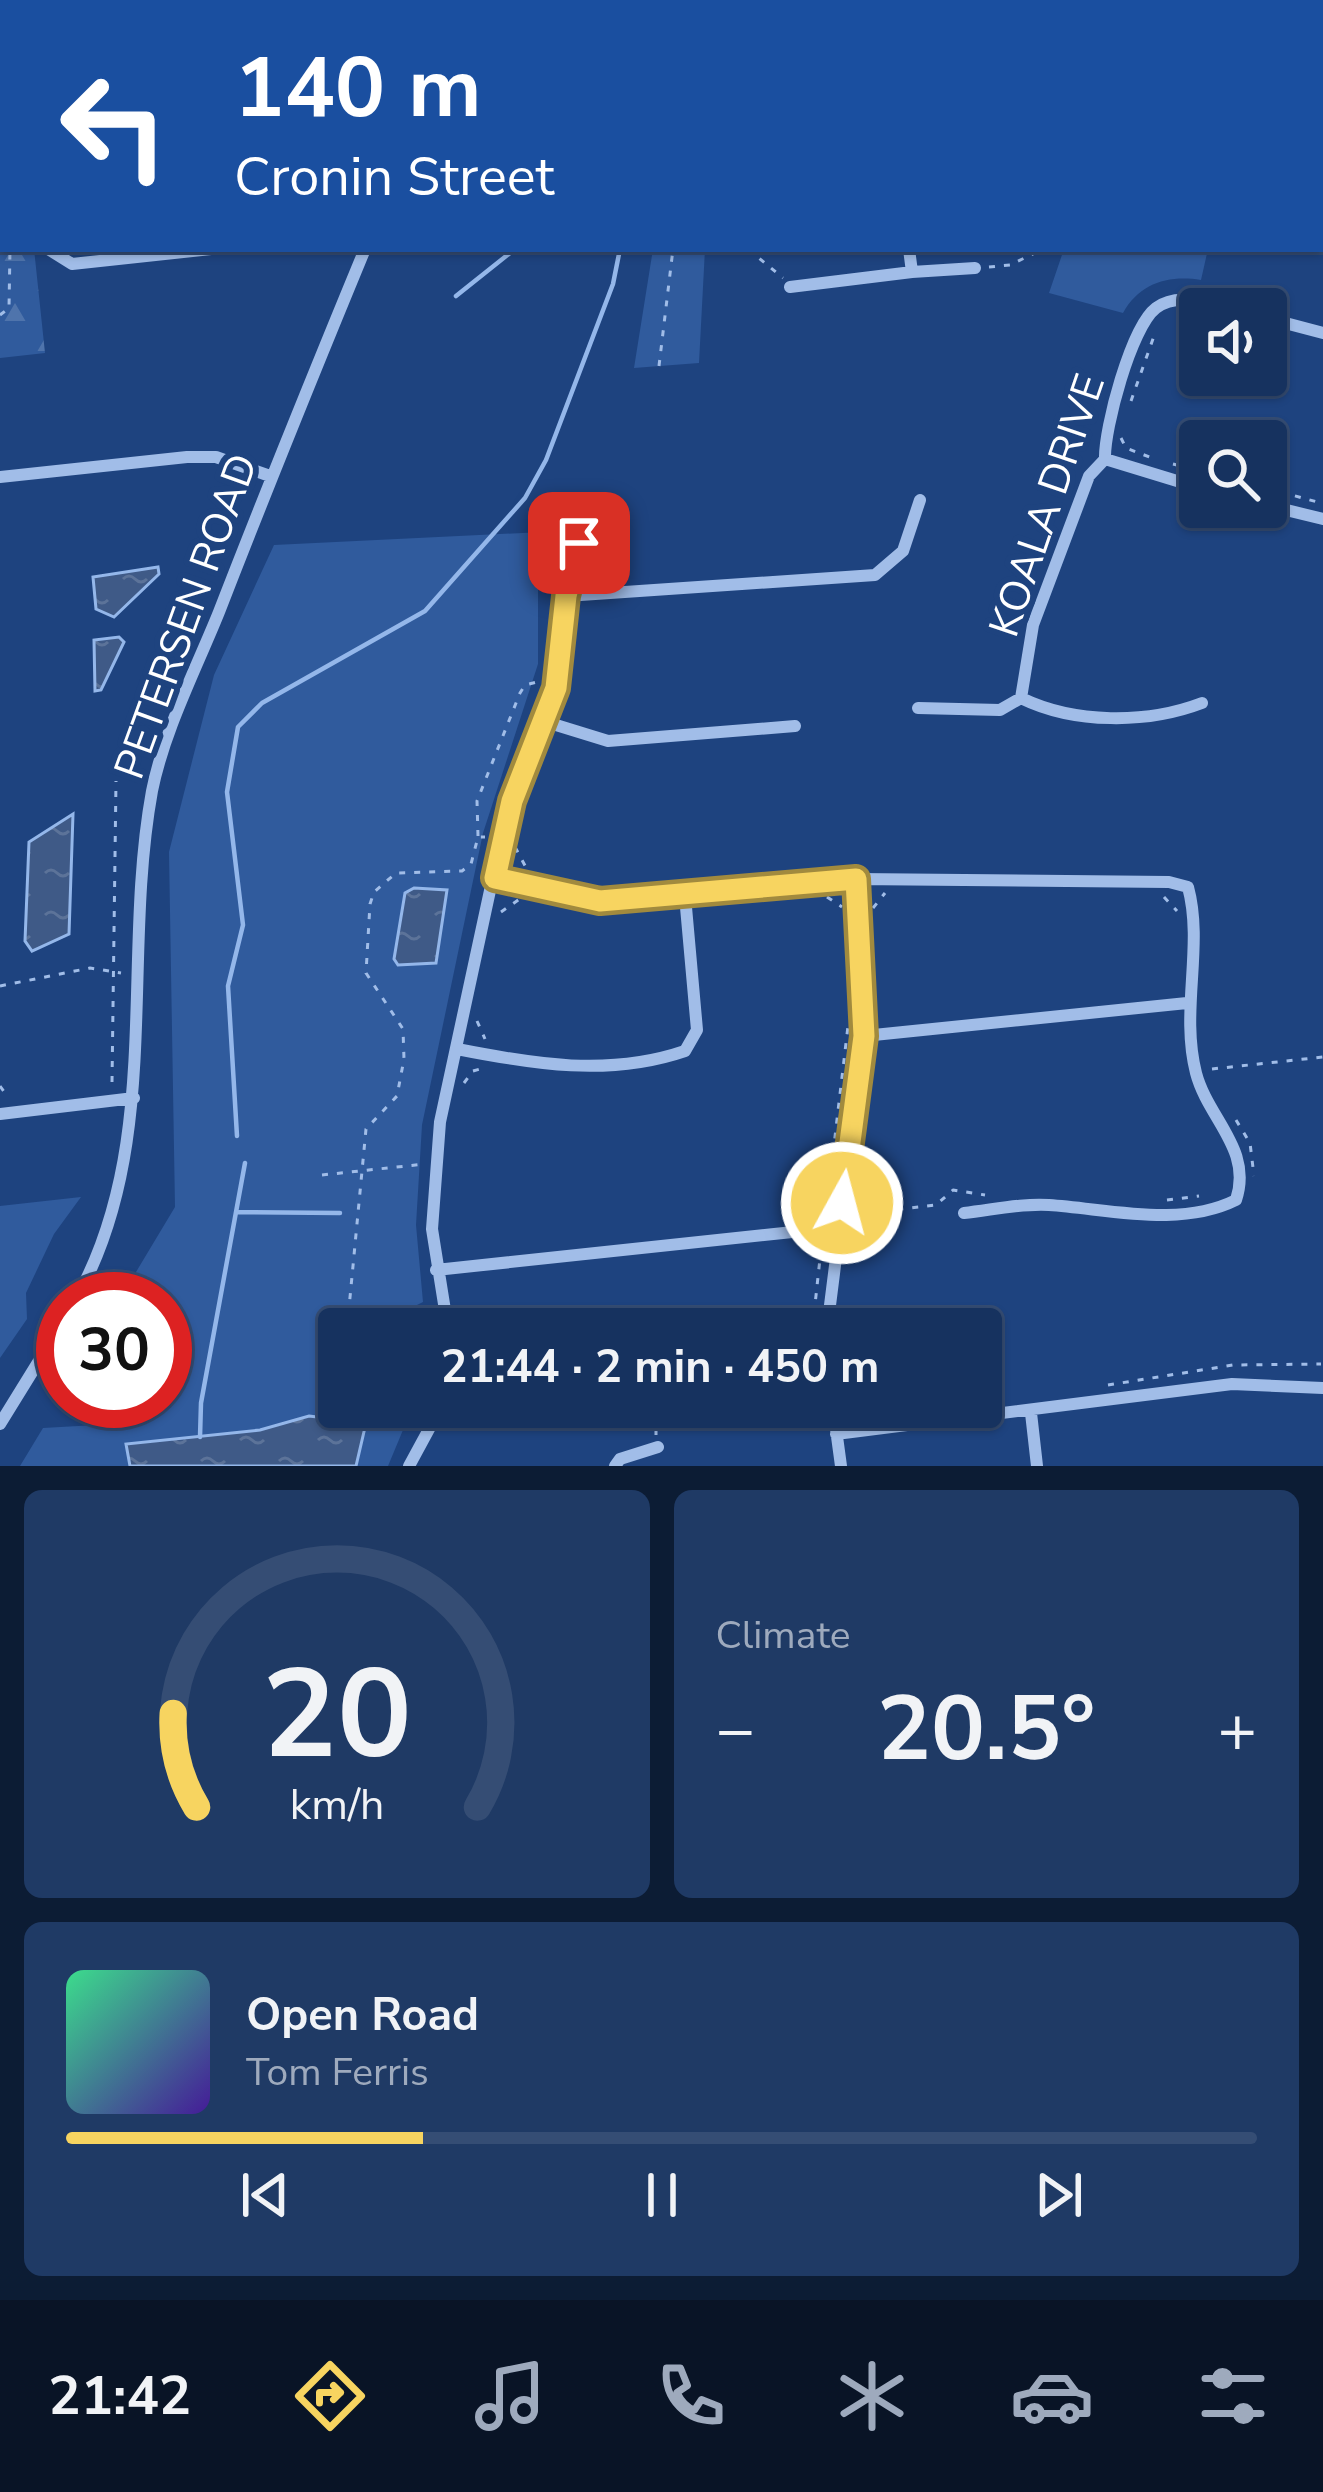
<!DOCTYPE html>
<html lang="en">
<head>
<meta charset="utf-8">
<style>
  :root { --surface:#16325f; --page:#1f3a65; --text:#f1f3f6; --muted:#9eaabd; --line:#354d74; --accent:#f7d460 }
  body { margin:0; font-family:"Nunito Sans",sans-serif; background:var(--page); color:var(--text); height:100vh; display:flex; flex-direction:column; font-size:45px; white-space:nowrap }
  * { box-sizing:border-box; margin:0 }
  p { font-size:39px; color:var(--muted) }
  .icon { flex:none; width:66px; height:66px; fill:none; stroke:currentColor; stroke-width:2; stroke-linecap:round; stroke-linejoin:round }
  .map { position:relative; height:1466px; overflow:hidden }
  .drawer { display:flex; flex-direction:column; gap:24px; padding:24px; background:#0c1c34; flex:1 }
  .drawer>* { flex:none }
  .guide { position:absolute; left:0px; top:0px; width:1323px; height:252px; box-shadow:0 3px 9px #0004,0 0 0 3px var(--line); background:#1a4fa0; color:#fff; overflow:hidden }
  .buttons { position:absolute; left:1179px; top:288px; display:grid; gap:24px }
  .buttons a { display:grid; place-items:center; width:108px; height:108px; border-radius:12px; background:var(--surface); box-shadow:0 3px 9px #0004,0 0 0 3px var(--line); font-size:60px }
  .speed { position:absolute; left:36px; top:1272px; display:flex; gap:24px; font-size:60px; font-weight:700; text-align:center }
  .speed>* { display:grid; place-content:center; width:156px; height:156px; border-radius:50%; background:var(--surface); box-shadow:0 3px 9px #0004,0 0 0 3px var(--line); line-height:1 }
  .speed .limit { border:18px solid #d22; background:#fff; color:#111 }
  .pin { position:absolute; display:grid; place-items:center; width:102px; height:102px; color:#fff; margin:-51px; border-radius:24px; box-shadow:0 6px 18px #0006 }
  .me { position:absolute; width:132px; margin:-66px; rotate:7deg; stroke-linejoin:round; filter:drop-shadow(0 0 9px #0008) }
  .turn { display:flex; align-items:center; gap:42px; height:252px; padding:0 36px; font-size:54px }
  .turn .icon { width:156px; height:156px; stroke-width:2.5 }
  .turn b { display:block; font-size:84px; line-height:102px }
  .big { font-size:90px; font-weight:700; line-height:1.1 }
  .drawer .tile { flex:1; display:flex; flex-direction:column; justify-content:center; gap:18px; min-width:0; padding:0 42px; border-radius:18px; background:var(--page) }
  .drawer .dial { align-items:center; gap:0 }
  .dial svg { height:312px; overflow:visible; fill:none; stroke:var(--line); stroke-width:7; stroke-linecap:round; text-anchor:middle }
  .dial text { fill:var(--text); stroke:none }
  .song { display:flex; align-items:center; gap:36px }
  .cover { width:144px; height:144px; border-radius:18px; background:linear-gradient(135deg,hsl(150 70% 55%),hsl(260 70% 35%)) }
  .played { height:12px; border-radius:6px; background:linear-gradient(90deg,var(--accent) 30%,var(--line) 30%) }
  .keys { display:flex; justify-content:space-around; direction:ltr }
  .heat { display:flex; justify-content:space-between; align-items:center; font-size:66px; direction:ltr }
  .drawer .tiles { flex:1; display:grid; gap:24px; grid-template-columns:1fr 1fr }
  .tile:last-child { grid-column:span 2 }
  .trip { position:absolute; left:318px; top:1308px; width:684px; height:120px; border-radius:12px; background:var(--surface); box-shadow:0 3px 9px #0004,0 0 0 3px var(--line); font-weight:700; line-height:120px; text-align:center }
  .menu { display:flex; height:192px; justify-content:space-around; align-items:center; background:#091426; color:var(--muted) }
  .menu .icon { width:84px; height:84px }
  .menu .selected { color:var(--accent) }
  .menu b { font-size:54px; color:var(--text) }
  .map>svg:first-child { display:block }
  .green { fill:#305b9d }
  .forest { fill:url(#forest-firs) }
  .water { fill:url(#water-ripples); stroke:#94b7ea; stroke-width:3 }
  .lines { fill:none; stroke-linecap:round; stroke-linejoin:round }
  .stream { stroke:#94b7ea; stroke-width:4.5 }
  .path { stroke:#a1bde8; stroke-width:3; stroke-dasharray:6 9; stroke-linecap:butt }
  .street { stroke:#a1bde8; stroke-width:12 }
  .route-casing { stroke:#a18a3e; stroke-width:30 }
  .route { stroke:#f7d460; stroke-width:21 }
  .labels { text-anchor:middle; stroke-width:12; stroke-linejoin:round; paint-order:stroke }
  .street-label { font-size:42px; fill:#fff; stroke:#1e437f }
</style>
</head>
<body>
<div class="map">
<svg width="1323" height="1466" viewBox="0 0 1323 1466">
  <defs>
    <pattern id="forest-firs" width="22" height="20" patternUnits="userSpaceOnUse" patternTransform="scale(3)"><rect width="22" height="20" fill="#305b9d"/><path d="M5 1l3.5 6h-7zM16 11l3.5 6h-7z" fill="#4f74ac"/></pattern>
    <pattern id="water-ripples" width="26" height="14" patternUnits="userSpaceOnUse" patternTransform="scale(3)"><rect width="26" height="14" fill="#3f5a87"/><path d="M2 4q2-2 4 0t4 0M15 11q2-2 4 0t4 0" fill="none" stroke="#5c7399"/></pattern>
  </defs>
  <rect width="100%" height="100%" fill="#1e437f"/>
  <!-- green -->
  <path class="green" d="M653 249H705L699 363 634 368Z
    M1064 249H1208L1201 280C1168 275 1140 283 1123 313L1049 293Z
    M562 531 538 580V664L483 833 422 1125 416 1225 423 1302 417 1305 424 1329H339V1407H422L403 1430 388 1466H20L43 1428 149 1422 156 1401H165V1299H134L127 1287 175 1207 169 852 214 675 274 545Z
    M81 1197 54 1234 26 1293 27 1319 0 1358V1206Z"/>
  <!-- forest -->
  <path class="forest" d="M0 0 6 3 3 249H34L45 353 0 358Z"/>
  <!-- water -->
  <path class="water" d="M158 567 159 574 114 617 96 609 93 577Z
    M119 637 124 642 101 690 95 691 94 640Z
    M73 814 69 934 32 951 25 941 29 842Z
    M414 888 447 890 436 963 398 965 394 959 405 893Z
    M309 1416 366 1423 356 1466H130L126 1444 260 1430Z"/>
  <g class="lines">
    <!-- stream -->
    <path class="stream" d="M689 3 690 0
      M456 296 515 249
      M237 1136 228 986 243 925 227 792 238 727 262 703 425 611 525 498 546 460 613 284 620 249
      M237 1212 340 1213
      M200 1437 201 1403 245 1163"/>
    <!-- path -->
    <path class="path" d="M1243 3 1245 0
      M0 209 3 215
      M748 249 783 278
      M989 267 1010 265 1043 249
      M0 315 9 308 10 249
      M659 366 673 249
      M1131 401 1154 336
      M1121 438 1126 448 1152 458
      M1173 464 1200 471
      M1266 488 1321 503
      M478 836 477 801 520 693 525 685 545 680
      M515 847 529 873
      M827 897 842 907
      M1164 897 1177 911
      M873 908 885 893
      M501 912 521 898
      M0 986 90 968 121 973
      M477 1021 485 1039
      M1212 1069 1323 1057
      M112 1082 116 781
      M464 1083 473 1071 484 1068
      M0 1086 7 1096
      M1236 1120 1250 1143 1254 1176
      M322 1175 425 1164
      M1167 1200 1199 1196
      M856 1204 866 1213 936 1205 953 1190 985 1195
      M826 1213 848 1026
      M814 1314 822 1240
      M347 1329 366 1129 397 1096 404 1059 403 1029 366 973 370 904 374 892 396 873 462 871 471 864 478 837H485
      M1108 1385 1233 1365 1321 1364
      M981 1400 1009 1397
      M853 1407 872 1413 922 1407
      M656 1435V1407"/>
    <!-- street -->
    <path class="street" d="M346 3 362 0
      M469 3 470 0
      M1263 3 1264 0
      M1320 148 1323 149
      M48 249 72 264 211 249
      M909 249 912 272 975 268
      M790 287 912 272
      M1266 318 1323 333
      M1105 459 1200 488
      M0 477 187 457H216L270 476
      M1266 505 1323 519
      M566 596 875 575 903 551 920 500
      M1021 698C1074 724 1147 724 1202 703
      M918 708 1000 710 1021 698 1033 625 1089 476 1105 459C1104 429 1131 327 1156 308 1177 292 1206 303 1229 309
      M543 721 608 741 795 726
      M495 878 600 901 856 879 1169 882 1188 887C1204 946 1180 1011 1196 1073 1208 1119 1253 1149 1236 1200 1180 1228 1109 1209 1049 1205 1022 1203 992 1210 964 1213
      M864 1036 1187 1003
      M457 1049C533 1064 609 1077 685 1051L697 1030 685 896
      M0 1114 134 1098
      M436 1270 840 1227
      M76 1299C163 1143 121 961 152 791 164 731 196 669 219 612 266 491 315 370 365 249
      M448 1329 432 1229 440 1122 502 835 556 688 566 596 579 543
      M827 1329 864 1036 856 879
      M833 1407 841 1466
      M1031 1413 1037 1466
      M0 1424 63 1322
      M836 1434 1232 1384 1323 1388
      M409 1466 441 1407
      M615 1466 620 1459 658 1447"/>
  </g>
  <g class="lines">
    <defs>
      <path id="route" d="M579 543 566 596 556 688 512 801 495 878 600 901 856 879 864 1036 842 1203"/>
    </defs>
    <!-- route casing -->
    <use href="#route" class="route-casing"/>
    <!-- route -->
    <use href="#route" class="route"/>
  </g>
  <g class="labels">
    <!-- street labels -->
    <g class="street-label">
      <text transform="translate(1046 505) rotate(-71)" y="15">KOALA DRIVE</text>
      <text transform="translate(185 616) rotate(-70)" y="15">PETERSEN ROAD</text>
    </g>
  </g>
</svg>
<div class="buttons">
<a><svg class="icon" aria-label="sound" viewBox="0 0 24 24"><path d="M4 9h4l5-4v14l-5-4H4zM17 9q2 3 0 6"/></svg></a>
<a><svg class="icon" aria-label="search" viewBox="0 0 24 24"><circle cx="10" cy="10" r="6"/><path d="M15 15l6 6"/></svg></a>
</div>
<div class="speed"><div class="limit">30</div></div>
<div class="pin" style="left:579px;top:543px;background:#d93025"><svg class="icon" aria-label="arrive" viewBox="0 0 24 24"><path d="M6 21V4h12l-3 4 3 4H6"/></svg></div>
<svg class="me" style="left:842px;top:1203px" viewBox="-20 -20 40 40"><circle r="17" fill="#f7d460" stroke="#fff" stroke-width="3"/><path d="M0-11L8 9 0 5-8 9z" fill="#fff"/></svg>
<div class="trip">21:44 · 2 min · 450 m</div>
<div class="guide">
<div class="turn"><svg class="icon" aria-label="left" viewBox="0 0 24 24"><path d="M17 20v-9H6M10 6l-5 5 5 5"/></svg><div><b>140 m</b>Cronin Street</div></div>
</div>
</div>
<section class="drawer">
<div class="tiles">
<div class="tile dial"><svg viewBox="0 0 100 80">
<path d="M14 69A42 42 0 1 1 86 69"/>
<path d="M14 69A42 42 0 0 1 8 45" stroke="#f7d460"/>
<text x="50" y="56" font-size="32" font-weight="700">20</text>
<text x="50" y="72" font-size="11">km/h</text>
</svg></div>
<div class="tile"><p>Climate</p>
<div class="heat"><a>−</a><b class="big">20.5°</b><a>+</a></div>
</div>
<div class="tile">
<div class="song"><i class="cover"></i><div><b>Open Road</b><p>Tom Ferris</p></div></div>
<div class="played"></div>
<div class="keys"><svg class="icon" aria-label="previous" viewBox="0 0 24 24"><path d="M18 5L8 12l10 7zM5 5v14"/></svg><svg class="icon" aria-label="pause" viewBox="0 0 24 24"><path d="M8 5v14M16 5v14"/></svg><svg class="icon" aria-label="next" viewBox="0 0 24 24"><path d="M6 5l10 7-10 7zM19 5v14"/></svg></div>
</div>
</div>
</section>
<nav class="menu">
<b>21:42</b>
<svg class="icon selected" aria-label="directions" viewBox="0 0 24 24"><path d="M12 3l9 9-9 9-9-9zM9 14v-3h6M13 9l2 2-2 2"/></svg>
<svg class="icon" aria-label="music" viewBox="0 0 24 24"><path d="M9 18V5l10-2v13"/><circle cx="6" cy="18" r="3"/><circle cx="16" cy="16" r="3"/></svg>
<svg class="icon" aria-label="phone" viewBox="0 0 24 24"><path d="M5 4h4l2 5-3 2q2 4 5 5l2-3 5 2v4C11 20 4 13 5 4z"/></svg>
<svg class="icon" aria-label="climate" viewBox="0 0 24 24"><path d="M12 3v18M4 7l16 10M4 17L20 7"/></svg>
<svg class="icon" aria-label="car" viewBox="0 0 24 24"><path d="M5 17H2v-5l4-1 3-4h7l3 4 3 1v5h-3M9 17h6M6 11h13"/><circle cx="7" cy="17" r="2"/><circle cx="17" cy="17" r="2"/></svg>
<svg class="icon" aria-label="filters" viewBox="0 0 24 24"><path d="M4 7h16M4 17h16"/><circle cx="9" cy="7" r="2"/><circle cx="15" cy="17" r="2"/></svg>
</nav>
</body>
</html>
